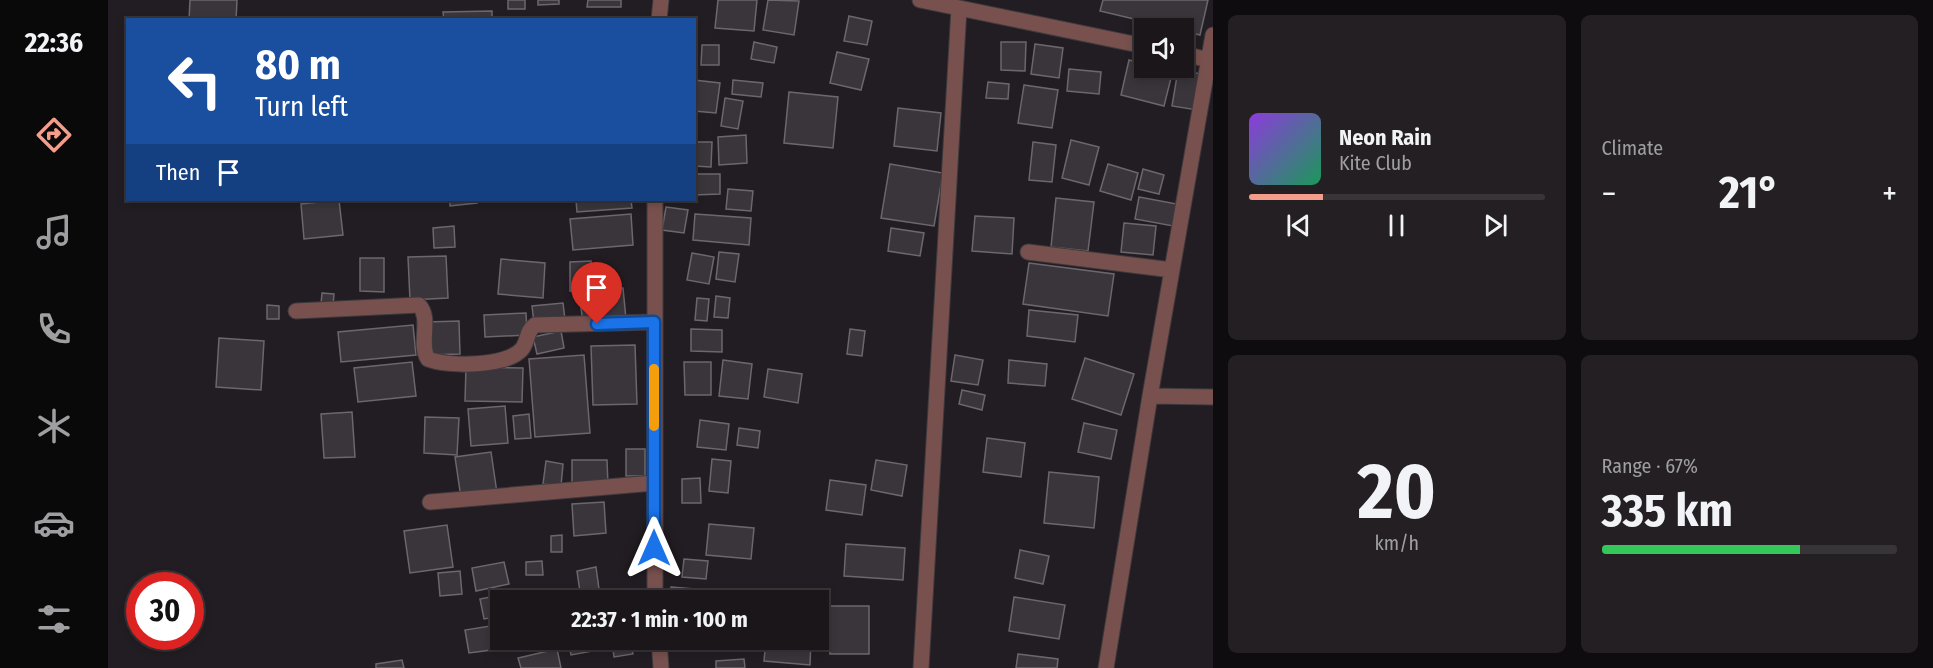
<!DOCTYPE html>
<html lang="en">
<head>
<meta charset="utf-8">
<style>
  :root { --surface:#1a161a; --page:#231f23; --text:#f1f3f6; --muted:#9f9fa2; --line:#383539; --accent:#f49d8b }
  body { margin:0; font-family:"Fira Sans Condensed",sans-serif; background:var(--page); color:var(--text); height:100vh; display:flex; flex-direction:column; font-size:22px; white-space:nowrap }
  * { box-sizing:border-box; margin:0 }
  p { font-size:20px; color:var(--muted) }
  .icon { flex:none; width:33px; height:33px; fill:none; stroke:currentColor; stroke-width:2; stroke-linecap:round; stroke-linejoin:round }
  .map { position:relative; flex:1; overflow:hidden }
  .side { display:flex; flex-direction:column; gap:15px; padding:15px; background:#0e0c0e; width:720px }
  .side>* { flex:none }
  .hud { position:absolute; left:18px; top:18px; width:570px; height:183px; border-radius:0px; box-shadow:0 3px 9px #0003,0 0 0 2px var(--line); background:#1a4fa0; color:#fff; overflow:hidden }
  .tools { position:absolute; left:1026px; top:18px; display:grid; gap:12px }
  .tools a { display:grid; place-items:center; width:60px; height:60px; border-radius:0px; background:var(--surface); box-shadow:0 3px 9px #0003,0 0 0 2px var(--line); font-size:30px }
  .speed { position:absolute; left:18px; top:572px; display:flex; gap:12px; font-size:30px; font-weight:700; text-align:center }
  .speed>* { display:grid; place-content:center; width:78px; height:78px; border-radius:50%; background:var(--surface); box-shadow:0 3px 9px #0003,0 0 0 2px var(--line); line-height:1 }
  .speed .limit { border:9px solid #d22; background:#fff; color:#111 }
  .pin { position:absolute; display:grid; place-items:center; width:51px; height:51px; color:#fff; margin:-62px -26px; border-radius:50% 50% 50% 0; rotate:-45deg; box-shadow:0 0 6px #0007 }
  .pin .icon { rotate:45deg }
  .me { position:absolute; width:66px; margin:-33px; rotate:0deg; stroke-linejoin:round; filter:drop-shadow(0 0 4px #0008) }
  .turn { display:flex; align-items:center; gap:21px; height:126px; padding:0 30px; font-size:27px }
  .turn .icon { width:78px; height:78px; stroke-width:2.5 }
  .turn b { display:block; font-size:42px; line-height:51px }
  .then { display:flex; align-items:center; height:57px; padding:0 30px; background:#0003; gap:12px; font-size:22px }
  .big { font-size:45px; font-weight:700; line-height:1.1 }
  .side .card { flex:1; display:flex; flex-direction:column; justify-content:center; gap:9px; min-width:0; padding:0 21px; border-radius:9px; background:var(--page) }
  .side .dial { align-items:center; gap:0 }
  .dial b { font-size:78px; line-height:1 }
  .song { display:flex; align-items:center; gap:18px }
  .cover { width:72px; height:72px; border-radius:9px; background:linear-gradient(135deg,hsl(270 70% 55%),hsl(150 70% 35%)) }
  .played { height:6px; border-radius:3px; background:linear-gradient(90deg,var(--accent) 25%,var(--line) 25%) }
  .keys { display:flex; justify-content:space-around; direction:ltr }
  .heat { display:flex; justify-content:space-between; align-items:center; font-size:33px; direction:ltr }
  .charge { height:9px; border-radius:4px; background:linear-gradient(90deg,#34c759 67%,var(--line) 0) }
  .side .tiles { flex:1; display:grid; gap:15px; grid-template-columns:repeat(2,1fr) }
  .trip { position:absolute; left:382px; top:590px; width:339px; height:60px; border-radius:0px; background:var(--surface); box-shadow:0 3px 9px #0003,0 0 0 2px var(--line); font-weight:700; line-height:60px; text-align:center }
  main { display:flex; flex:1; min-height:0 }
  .tabs { display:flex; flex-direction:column; width:108px; justify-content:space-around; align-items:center; background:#0a090a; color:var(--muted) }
  .tabs .icon { width:42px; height:42px }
  .tabs .selected { color:var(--accent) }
  .tabs b { font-size:27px; color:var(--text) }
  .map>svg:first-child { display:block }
  .building { fill:#3a353b; stroke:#6c676d; stroke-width:1.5 }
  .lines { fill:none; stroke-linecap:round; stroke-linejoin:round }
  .minor-casing { stroke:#3e3a3e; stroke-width:17 }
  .minor { stroke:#78514e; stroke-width:15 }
  .route-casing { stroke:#114b97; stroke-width:15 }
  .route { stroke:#1a73e8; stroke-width:10 }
  .slow { stroke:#f59e0b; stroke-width:10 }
</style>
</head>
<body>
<main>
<nav class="tabs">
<b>22:36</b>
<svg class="icon selected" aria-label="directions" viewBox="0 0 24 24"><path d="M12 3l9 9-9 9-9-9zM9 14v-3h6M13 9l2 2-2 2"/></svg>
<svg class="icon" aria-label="music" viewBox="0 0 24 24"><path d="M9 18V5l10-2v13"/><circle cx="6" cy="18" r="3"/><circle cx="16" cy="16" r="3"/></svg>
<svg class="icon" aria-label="phone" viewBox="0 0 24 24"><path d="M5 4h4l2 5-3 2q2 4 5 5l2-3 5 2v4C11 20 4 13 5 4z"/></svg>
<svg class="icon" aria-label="climate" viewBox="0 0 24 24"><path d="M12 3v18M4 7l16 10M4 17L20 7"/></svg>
<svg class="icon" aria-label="car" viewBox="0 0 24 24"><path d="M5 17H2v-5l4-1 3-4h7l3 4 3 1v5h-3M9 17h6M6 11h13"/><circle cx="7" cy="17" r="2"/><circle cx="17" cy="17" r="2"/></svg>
<svg class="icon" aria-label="filters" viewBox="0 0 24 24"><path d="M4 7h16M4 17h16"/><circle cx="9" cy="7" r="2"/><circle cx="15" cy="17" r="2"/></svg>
</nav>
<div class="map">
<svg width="1105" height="668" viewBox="0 0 1105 668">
  <rect width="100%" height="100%" fill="#221d22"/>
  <!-- building -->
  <path class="building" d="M82 0H129L128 20H81Z
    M400 0H417V9H400Z
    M430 0H451V4L430 5Z
    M480 0H513V7H479Z
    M610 0H649L646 31 607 28Z
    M660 0 691 1 686 35 655 30Z
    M995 0H1100L1092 35 1076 31V28H1064L992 11Z
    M384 11V20H336L335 12Z
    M741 16 764 21 759 45 736 41Z
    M646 42 669 47 666 63 643 59Z
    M893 42H918L917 71 893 70Z
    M927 44 955 48 951 78 923 74Z
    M594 45H611V65H593Z
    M729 52 761 59 753 90 722 83Z
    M1021 60 1036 64V68L1065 70 1056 106 1013 95Z
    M961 69 993 72 991 94 959 91Z
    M1070 70 1094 74 1089 110 1064 106Z
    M586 80 612 83 608 113 586 111Z
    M625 80 655 83 653 97 624 94Z
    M880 82 901 84 900 99 878 98Z
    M916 85 950 90 944 128 910 123Z
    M681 92 730 97 725 148 676 143Z
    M617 98 635 101 630 129 613 126Z
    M790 108 833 113 829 151 786 146Z
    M638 135 639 163 611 165 610 137Z
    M963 140 991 147 981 185 954 178Z
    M586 142H604L603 167 586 166Z
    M925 142 948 145 944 182 921 180Z
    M782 164 835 173 826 226 773 218Z
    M1000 164 1030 173 1023 200 992 191Z
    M1035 169 1056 175 1051 194 1030 189Z
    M586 174H612V194L586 195Z
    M620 189 645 191 643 211 618 209Z
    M1031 197 1069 204 1065 226 1027 219Z
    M948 198 986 202 980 251 943 247Z
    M231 200 235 235 196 239 193 204Z
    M342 200H369V203L342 206Z
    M468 200H523L524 208 469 212Z
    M558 207 580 210 576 233 554 230Z
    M523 214 525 245 465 250 462 219Z
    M587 214 643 218 641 245 585 240Z
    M867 216 906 218 904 254 864 251Z
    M1016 223 1048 226 1045 255 1013 252Z
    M346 226 347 247 326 248 325 228Z
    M783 228 816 233 812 256 780 251Z
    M611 252 631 254 627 282 608 279Z
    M584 253 606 257 601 284 579 280Z
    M338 256 340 298 302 300 300 257Z
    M252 258H276V292L252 291Z
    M393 259 437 263 435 298 390 294Z
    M483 261V291H462V262Z
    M921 263 1006 274 1000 316 915 304Z
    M515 288 518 319 475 323 471 293Z
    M214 293 226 294 225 306 213 304Z
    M608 296 622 298 620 318 606 317Z
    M589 298 601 299 599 321 587 320Z
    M455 303 457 320 426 323 424 306Z
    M159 305 171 306V319H159Z
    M921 310 970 315 967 342 919 336Z
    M418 313 419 335 377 337 376 315Z
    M351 321 352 354 320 355 319 322Z
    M305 325 308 355 233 362 230 332Z
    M583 329 614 330V352L583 351Z
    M742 329 757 331 754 356 739 354Z
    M453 331 456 348 429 354 425 337Z
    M111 338 156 341 153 390 108 387Z
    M527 345 529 404 485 405 483 346Z
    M476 355 482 433 427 437 421 359Z
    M847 355 875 360 870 385 843 381Z
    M977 358 1026 374 1013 415 964 399Z
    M615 360 644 364 640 399 611 396Z
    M901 360 939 364 937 386 900 383Z
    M304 362 308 396 250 402 246 368Z
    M576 362H603V395H577Z
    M358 367 415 368 414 402 357 401Z
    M660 369 694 374 690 403 656 397Z
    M854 390 877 395 874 410 851 404Z
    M397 406 400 443 363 446 360 409Z
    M244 412 247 457 216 458 213 414Z
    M421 414 423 438 407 439 405 416Z
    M317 417 351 418 349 455 316 453Z
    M592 420 621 424 618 450 589 447Z
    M976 423 1009 430 1003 459 970 452Z
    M631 428 652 431 650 448 629 445Z
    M879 438 917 443 913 477 875 472Z
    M518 449H537V476H518Z
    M383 452 389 493 353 498 347 457Z
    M604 459 623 461 620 493 601 491Z
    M464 460H499L500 485H464Z
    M768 460 799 465 794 496 763 490Z
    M438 461 455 464 453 486 435 484Z
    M941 472 991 477 986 528 936 523Z
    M592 478 593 503H574V479Z
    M722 480 758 485 754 515 718 510Z
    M496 502 498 533 466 536 464 504Z
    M601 524 646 528 643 559 598 555Z
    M339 525 345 567 302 573 296 531Z
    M454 535V552H443V536Z
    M738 544 797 548 795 580 736 576Z
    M912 550 941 556 935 584 907 578Z
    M576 559 600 561 598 579 574 577Z
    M434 561 435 575H418V562Z
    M396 562 401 584 368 591 364 568Z
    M488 567 491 589 472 592 469 571Z
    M352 571 354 594 332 596 330 573Z
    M563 587 611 591V600H562Z
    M439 591 441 600H421L420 594Z
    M402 593 403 600H393V616L376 619 372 599Z
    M906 597 957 605 951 639 901 631Z
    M722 606H761V654H722Z
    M388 625 391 649 361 653 357 630Z
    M402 639H441V640L404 648Z
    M460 639H494L496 649 463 655Z
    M522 639 525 654 506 657 504 641Z
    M574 639H614L613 648 573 644Z
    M658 639H703L702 665 656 661Z
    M449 649 453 668H413L410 658Z
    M910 654 950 659 949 668H908Z
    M636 659 637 668H608V661Z
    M294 660 296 668H268V664Z"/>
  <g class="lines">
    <defs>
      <path id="minor" d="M812 0 1036 46
        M551 20 553 0
        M1076 54 1105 61
        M547 200V600
        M920 252 1064 270
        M188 311 311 305C324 319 310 344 320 359 340 367 399 367 414 349 420 342 418 331 427 325L547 322
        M1042 396 1105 397
        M322 502 546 483
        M551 639 553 668
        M813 668 851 8
        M998 668 1042 396 1105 35"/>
    </defs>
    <!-- minor casing -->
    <use href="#minor" class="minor-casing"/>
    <!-- minor -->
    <use href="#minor" class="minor"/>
  </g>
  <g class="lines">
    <defs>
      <path id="route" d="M489 324 546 322V548"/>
    </defs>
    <!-- route casing -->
    <use href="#route" class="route-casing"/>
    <!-- route -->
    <use href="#route" class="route"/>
    <!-- slow -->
    <path class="slow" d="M546 426V369"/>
  </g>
</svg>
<div class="tools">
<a><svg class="icon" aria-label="sound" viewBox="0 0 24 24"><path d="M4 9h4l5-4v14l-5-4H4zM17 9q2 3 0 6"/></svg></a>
</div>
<div class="speed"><div class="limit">30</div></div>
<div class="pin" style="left:489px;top:324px;background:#d93025"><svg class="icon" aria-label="arrive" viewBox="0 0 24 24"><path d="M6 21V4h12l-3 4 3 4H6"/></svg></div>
<svg class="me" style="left:546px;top:548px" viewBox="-20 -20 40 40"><path d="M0-17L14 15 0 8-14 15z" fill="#1a73e8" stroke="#fff" stroke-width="4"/></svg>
<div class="trip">22:37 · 1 min · 100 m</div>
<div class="hud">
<div class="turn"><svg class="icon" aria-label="left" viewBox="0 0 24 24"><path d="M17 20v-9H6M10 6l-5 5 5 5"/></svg><div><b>80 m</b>Turn left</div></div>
<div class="then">Then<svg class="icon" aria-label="arrive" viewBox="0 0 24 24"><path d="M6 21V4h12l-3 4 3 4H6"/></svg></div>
</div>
</div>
<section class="side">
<div class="tiles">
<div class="card">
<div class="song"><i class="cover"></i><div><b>Neon Rain</b><p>Kite Club</p></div></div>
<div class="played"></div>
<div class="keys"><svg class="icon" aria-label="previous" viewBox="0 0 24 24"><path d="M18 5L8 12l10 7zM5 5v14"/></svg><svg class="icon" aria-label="pause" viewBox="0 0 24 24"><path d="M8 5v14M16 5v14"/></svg><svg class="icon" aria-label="next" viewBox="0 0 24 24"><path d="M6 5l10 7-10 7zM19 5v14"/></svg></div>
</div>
<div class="card"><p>Climate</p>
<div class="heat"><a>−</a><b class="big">21°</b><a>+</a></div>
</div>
<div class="card dial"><b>20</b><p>km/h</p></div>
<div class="card"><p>Range · 67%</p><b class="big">335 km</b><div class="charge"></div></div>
</div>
</section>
</main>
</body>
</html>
